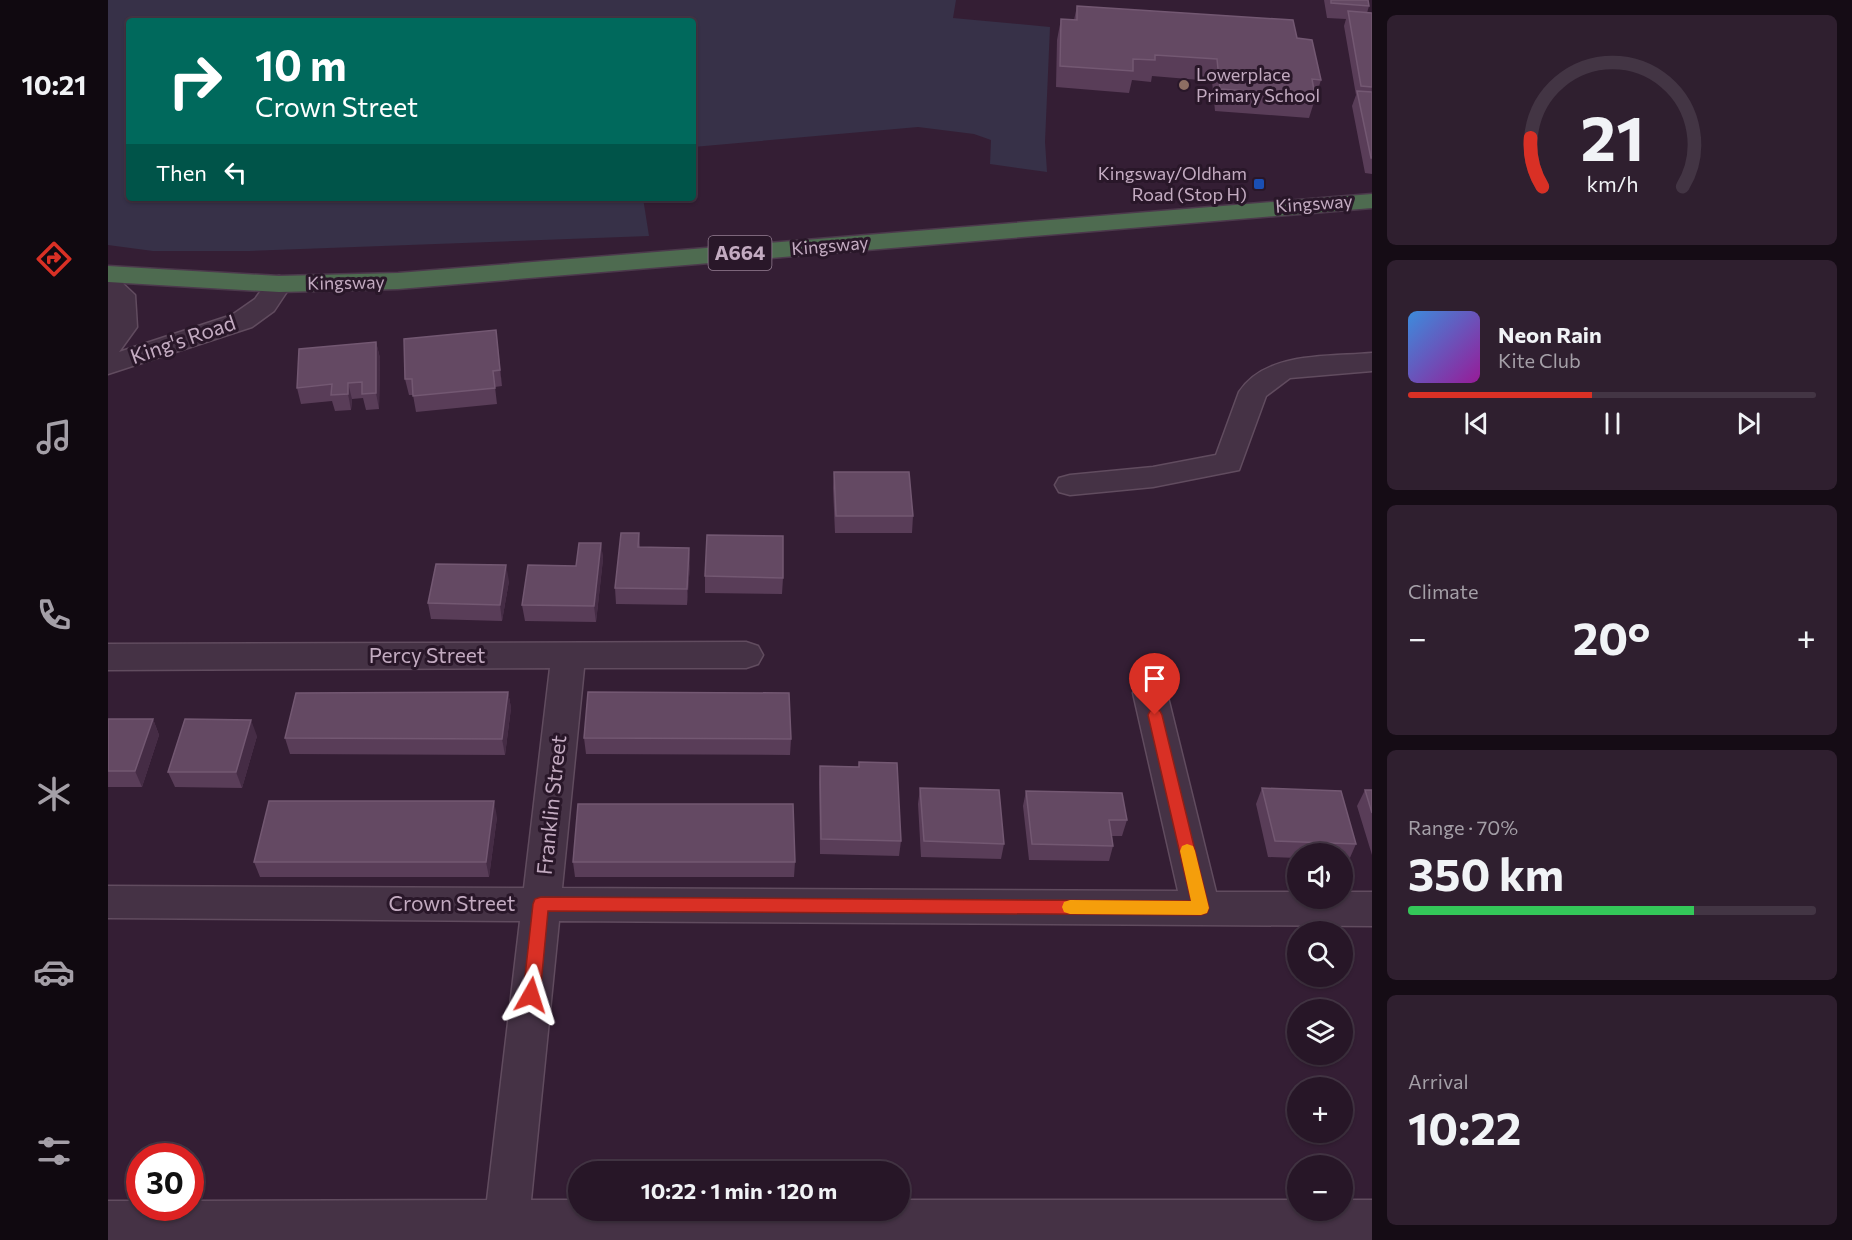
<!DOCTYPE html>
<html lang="en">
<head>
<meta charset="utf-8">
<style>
  :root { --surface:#271627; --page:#2f1f2f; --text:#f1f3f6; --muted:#a49fa7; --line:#433544; --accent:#d93025 }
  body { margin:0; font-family:Commissioner,sans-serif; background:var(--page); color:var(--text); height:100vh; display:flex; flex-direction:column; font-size:22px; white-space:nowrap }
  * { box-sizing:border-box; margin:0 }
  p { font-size:20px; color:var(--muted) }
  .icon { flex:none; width:33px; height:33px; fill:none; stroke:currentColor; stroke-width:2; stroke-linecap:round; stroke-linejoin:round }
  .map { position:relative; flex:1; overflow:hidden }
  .side { display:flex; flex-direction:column; gap:15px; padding:15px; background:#150c15; width:480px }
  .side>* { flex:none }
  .top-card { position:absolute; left:18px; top:18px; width:570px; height:183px; border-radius:6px; box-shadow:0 2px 4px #0004,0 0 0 2px var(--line); background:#00695c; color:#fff; overflow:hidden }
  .tools { position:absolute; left:1179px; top:843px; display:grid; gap:12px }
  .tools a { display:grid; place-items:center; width:66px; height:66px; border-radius:50%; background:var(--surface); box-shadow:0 2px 4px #0004,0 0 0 2px var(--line); font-size:30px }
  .speed { position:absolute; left:18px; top:1143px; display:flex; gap:12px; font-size:30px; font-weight:700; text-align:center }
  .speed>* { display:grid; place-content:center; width:78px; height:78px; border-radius:50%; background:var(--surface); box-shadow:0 2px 4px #0004,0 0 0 2px var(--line); line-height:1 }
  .speed .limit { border:9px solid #d22; background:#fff; color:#111 }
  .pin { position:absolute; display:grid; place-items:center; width:51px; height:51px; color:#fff; margin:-62px -26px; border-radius:50% 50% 50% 0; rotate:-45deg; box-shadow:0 0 6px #0007 }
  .pin .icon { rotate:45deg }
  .me { position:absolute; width:66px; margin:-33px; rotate:6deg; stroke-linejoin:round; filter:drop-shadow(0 0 4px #0008) }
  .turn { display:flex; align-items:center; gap:21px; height:126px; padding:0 30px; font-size:27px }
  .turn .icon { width:78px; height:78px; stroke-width:2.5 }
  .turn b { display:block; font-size:42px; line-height:51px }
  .then { display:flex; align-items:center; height:57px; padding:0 30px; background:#0003; gap:12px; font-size:22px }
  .big { font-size:45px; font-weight:700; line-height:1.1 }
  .side .widget { flex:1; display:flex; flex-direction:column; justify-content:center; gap:9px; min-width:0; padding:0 21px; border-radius:9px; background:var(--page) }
  .side .dial { align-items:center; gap:0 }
  .dial svg { height:156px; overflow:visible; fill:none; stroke:var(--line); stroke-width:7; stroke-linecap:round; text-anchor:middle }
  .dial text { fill:var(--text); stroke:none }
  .song { display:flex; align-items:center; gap:18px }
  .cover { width:72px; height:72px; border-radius:9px; background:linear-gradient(135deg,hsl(210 70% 55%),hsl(300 70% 35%)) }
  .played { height:6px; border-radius:3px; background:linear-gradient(90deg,var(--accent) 45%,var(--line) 45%) }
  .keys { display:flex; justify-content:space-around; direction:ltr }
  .heat { display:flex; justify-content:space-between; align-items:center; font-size:33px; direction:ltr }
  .charge { height:9px; border-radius:4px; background:linear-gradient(90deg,#34c759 70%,var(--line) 0) }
  .trip { position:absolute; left:460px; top:1161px; width:342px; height:60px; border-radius:30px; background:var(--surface); box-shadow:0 2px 4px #0004,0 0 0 2px var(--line); font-weight:700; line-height:60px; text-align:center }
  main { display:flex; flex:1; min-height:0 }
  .dock { display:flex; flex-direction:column; width:108px; justify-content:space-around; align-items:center; background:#100910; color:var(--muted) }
  .dock .icon { width:42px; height:42px }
  .dock .current { color:var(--accent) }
  .dock b { font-size:27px; color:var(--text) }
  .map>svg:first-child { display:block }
  .green { fill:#373148 }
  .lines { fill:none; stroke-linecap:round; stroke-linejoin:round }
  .minor-casing { stroke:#614c5f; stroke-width:3 }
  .highway-casing { stroke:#4c394c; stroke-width:3 }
  .minor { fill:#453245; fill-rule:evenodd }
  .highway { fill:#4e6b50; fill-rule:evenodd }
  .wall { fill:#593d58 }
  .shaded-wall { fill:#452c45 }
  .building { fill:#644963; stroke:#735872; stroke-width:1.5 }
  .route { fill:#d93025; stroke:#8d1f18; stroke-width:1.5 }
  .slow { fill:#f59e0b }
  .education-dot { fill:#8d6e63; stroke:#291729; stroke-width:2 }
  .transit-dot { fill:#1a4fb4; stroke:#291729; stroke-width:2 }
  .labels { text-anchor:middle; stroke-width:6; stroke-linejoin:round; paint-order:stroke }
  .far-poi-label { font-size:18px; fill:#c3abc1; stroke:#291729; text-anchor:start }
  .far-street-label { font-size:18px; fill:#c3abc1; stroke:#291729 }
  .shield { fill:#291729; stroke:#957f93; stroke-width:1.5 }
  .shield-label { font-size:20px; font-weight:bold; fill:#c3abc1 }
  .street-label { font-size:21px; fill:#c3abc1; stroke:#291729 }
</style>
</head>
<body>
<main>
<nav class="dock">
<b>10:21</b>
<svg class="icon current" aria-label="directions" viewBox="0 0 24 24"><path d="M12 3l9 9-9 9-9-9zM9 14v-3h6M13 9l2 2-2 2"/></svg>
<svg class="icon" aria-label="music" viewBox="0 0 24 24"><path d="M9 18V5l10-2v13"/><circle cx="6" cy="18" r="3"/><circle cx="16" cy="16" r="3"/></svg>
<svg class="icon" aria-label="phone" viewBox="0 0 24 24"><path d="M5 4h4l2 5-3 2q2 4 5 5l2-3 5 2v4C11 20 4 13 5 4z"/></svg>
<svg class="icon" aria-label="climate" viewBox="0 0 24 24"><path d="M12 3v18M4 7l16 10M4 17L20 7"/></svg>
<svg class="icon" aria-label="car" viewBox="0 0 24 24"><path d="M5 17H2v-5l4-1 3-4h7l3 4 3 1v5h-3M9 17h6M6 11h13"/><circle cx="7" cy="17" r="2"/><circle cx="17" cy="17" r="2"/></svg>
<svg class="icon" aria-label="filters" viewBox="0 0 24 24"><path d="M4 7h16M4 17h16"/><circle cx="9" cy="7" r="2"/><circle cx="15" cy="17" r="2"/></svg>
</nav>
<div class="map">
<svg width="1264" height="1240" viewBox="0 0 1264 1240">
  <rect width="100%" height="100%" fill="#341e34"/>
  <!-- green -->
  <path class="green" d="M0 0H848L845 18 942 27 937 142 939 172 882 164 883 140 866 134 810 127 585 147V21H21V198H535L541 236 141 251H45L0 245Z"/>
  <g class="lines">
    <defs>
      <path id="minor" d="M0 276 9 278 27 295 29 327 11 352 124 315 147 299 162 278 171 276 180 278 184 284 166 311 144 327 0 374Z
        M1264 353V371L1182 378 1158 396 1131 470 1045 487 962 495 951 492 947 485 951 478 962 475 1045 467 1108 455 1131 392C1158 351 1221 357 1264 353Z
        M638 642 650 646 655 655 650 664 638 668H476L454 888 1070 891 1025 693 1030 684 1042 680 1054 684 1059 693 1108 892H1190V898H1234V892H1264V926L451 921 423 1200H471V1210H792V1200H1190V1210H1234V1200H1264V1240H0V1201H32V1208H82V1201L379 1200 412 921 0 918V886L416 888 442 668 0 670V644Z"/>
      <path id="highway" d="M1264 194V208L290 289 171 292 0 282V266L171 276 290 273Z"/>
    </defs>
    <!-- minor casing -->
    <use href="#minor" class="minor-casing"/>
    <!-- highway casing -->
    <use href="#highway" class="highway-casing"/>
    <!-- minor -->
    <use href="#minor" class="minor"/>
    <!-- highway -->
    <use href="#highway" class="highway"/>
  </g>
  <!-- wall -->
  <path class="wall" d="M1216 0H1260L1261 6 1259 13H1264V174L1257 173 1244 106 1248 95 1236 26 1238 19 1219 18Z
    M969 6 1189 38 1213 80 1201 118 1107 111 1104 81 1044 76 1043 82 1024 80 1021 93 948 87 949 40 953 19 966 20Z
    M388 330 394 386 387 387 389 404 308 412 305 395H301L297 379Z
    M268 342 272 358 271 409 258 410 255 398 244 399 243 410 227 411 224 401 193 404 189 388Z
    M726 472 805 516 804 533H727L725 488Z
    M531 533 532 547 581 548 582 564 579 605 508 604 507 588Z
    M493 543 495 559 488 622 417 621 414 605 468 566Z
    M597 576 675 578 674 594 597 593Z
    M401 581 394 621 323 619 320 603Z
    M400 692 403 708 397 755 182 754 177 738Z
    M0 719H45L51 735 34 787H0Z
    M149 736 134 788 67 787 60 772Z
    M476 738 683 739 682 755 478 754Z
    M712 766 793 841 791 856 712 854 711 782Z
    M812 788 896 844 893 859 813 857 810 804Z
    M1154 788 1248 844 1241 860 1234 859V854H1190V858L1160 857 1148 804Z
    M1257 790H1264V855L1249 806Z
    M918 791 1019 820 1014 836H1004L1005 846 1001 861 921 860 915 806Z
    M389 817 381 877H152L146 862Z
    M465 862H687L686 877H467Z"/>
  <!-- shaded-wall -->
  <path class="shaded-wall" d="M388 330 390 346 394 386 392 370Z
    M268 342 272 358 271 409 268 393Z
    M240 383 244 399 243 410 240 394Z
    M493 543 495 559 488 622 486 606Z
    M581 548 582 564 579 605V589Z
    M398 565 401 581 394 621 392 605Z
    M400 692 403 708 397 755 394 739Z
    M45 719 51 735 34 787 27 771Z
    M143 720 149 736 134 788 128 772Z
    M386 801 389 817 381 877 378 862Z"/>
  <!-- building -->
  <path class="building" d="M1223 0H1260L1261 6 1223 3Z
    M969 6 1185 20 1189 38 1204 40 1213 80 1204 79 1207 96 1112 89 1109 59 1047 55V60L1025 59V71L952 66 953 19 969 20Z
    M1240 11 1264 13V87L1253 86Z
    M1249 91 1264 92V158H1263Z
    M388 330 392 370 385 371 387 388 305 396 304 379H297L296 339Z
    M268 342V393L254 394V382L240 383V394L223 395 224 384 189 388 191 349Z
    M726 472H801L805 516H728Z
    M513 533H531L530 547 581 548 579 589 507 588Z
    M599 535 675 536V578L597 576Z
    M471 543H493L486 606 414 605 420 565 468 566Z
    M328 564 398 565 392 605 320 603Z
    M400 692 394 739 177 738 188 693Z
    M480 692 681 693 683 739 476 738Z
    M0 719H45L27 771H0Z
    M77 719 143 720 128 772H60Z
    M751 762 789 763 793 841 713 839 712 766 751 767Z
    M812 788 891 790 896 844 816 841Z
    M1154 788 1233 791 1248 844 1167 841Z
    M1257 790H1264V813Z
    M918 791 1014 793 1019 820H1001L1005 846 924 844Z
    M161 801H386L378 862H146Z
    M470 804H685L687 862H465Z"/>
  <!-- route -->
  <path class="route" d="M1047 709 1052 711 1054 715 1101 908 1099 913 1093 915 440 911 432 995 429 1000 423 1003 417 1000 415 995 425 904 427 899 433 897 1083 901 1040 715 1042 711Z"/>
  <!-- slow -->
  <path class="slow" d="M1079 844 1085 846 1087 851 1101 908 1099 913 1093 915 962 914 956 912 954 907 956 902 962 900 1083 901 1072 851 1074 846Z"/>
  <!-- markers -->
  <circle class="education-dot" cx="1076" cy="85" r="6"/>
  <rect class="transit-dot" x="1145" y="178" width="12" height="12" rx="3"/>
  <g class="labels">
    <!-- far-poi labels -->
    <g class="far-poi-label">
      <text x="1088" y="81">Lowerplace<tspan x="1088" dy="21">Primary School</tspan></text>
      <text x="1139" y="180" text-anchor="end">Kingsway/Oldham<tspan x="1139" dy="21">Road (Stop H)</tspan></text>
    </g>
    <!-- far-street labels -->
    <g class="far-street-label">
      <text transform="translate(1206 204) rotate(-4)" y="6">Kingsway</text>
      <text transform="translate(722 246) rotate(-5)" y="6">Kingsway</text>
      <text transform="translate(238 283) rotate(-1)" y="6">Kingsway</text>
    </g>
    <!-- shield labels -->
    <rect class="shield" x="600.5" y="236" width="63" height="34" rx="4.5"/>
    <g class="shield-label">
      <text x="632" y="260">A664</text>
    </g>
    <!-- street labels -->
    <g class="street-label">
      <text transform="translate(75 340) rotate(-19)" y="7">King's Road</text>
      <text x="319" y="663">Percy Street</text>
      <text transform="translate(444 805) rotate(-84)" y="7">Franklin Street</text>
      <text x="344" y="911">Crown Street</text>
    </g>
  </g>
</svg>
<div class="tools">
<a><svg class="icon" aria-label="sound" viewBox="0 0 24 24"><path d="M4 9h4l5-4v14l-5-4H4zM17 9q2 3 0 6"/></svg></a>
<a><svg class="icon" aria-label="search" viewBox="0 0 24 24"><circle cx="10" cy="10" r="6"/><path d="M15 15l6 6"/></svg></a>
<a><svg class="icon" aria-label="layers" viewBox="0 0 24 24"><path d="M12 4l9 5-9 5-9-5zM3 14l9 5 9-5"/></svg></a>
<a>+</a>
<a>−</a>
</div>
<div class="speed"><div class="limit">30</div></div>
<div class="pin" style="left:1047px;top:715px;background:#d93025"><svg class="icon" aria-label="arrive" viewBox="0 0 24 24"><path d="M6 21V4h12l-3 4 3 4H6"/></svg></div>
<svg class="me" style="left:423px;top:995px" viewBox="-20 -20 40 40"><path d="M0-17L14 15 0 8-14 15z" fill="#d93025" stroke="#fff" stroke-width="4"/></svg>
<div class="trip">10:22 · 1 min · 120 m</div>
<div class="top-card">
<div class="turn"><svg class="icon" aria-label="right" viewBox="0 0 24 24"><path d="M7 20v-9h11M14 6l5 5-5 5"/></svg><div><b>10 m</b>Crown Street</div></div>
<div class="then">Then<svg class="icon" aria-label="left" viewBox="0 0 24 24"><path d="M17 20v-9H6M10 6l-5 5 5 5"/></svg></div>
</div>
</div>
<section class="side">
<div class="widget dial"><svg viewBox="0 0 100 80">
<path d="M14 69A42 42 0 1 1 86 69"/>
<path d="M14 69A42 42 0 0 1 8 44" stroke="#d93025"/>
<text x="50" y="56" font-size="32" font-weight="700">21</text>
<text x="50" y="72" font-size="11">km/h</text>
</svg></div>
<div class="widget">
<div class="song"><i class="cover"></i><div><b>Neon Rain</b><p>Kite Club</p></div></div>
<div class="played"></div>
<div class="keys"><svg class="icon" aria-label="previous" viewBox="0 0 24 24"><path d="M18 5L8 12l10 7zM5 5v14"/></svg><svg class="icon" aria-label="pause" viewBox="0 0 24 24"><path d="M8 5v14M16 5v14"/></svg><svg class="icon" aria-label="next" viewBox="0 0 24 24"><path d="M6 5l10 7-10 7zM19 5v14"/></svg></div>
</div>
<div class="widget"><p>Climate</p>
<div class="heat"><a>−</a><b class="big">20°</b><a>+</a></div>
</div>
<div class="widget"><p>Range · 70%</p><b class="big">350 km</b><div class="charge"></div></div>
<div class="widget"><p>Arrival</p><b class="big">10:22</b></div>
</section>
</main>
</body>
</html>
